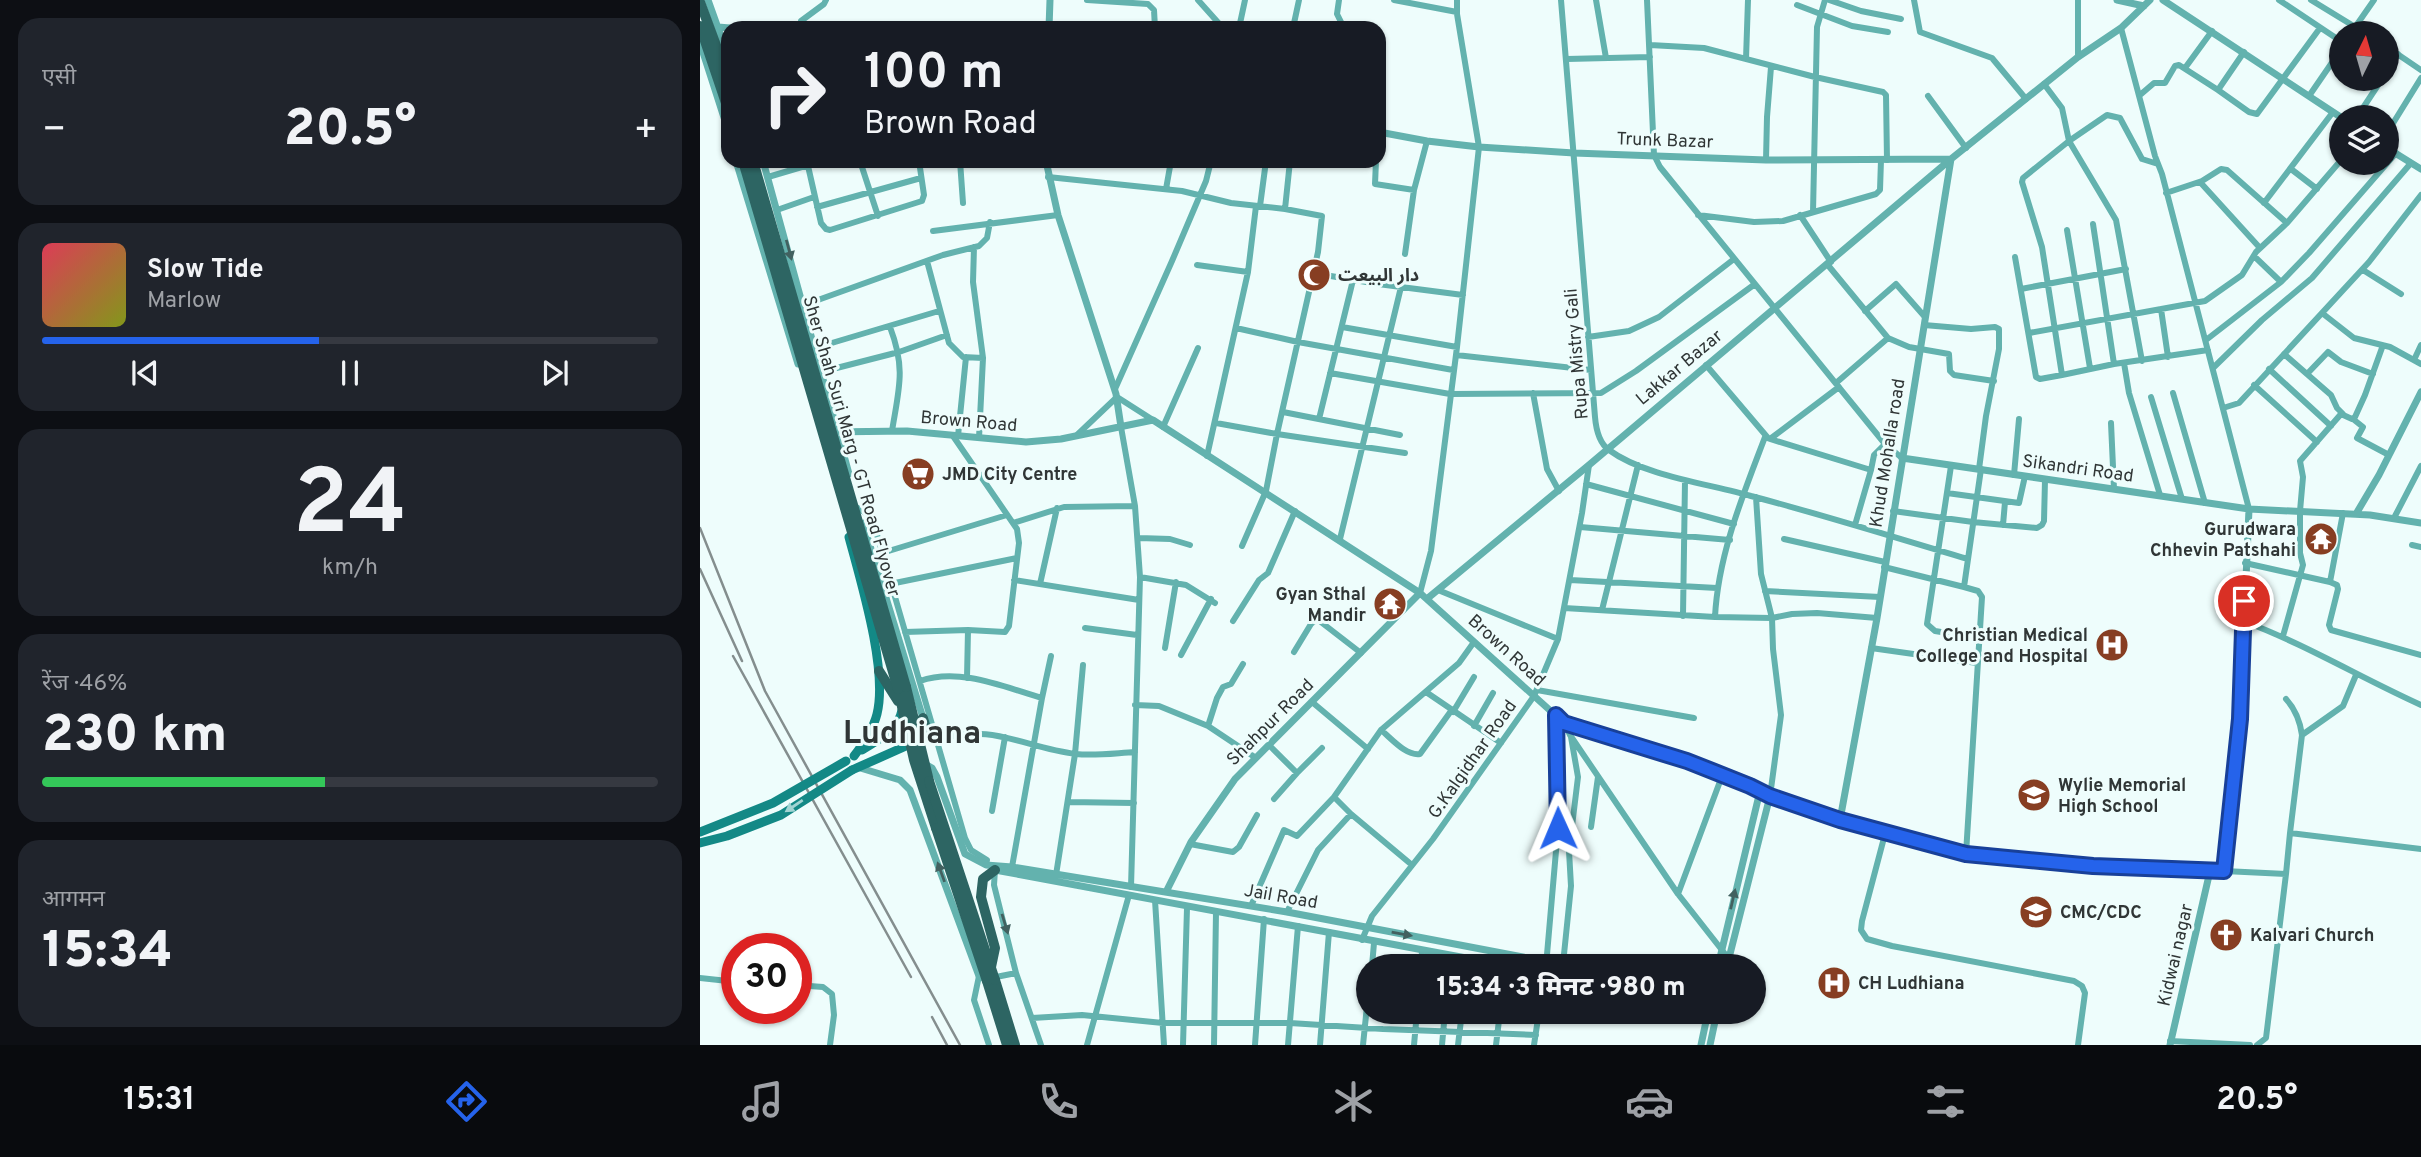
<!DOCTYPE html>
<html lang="hi">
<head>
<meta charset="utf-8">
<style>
  :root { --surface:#171b24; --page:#20242c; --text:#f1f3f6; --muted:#9ea1a6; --line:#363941; --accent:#2563eb }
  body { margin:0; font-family:Overpass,"Noto Sans Arabic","Noto Sans Devanagari",sans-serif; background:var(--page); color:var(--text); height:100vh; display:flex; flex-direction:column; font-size:26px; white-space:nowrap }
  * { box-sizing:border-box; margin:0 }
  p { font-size:23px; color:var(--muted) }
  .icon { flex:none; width:38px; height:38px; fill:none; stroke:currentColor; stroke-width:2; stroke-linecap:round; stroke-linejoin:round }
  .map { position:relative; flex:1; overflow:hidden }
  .side { display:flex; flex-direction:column; gap:18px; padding:18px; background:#0d0f14; width:700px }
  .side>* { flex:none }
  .guide { position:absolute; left:21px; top:21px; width:665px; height:147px; border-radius:21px; box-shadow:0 2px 5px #0004; background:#171b24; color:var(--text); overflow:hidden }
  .needle { width:46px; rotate:5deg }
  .controls { position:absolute; left:1629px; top:21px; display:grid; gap:14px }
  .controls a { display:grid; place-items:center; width:70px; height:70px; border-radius:50%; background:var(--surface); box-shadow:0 2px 5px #0004; font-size:35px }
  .speed { position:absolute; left:21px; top:933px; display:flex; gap:14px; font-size:35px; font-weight:700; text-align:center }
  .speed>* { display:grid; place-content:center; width:91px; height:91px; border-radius:50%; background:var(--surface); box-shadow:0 2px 5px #0004; line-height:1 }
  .speed .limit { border:10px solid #d22; background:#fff; color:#111 }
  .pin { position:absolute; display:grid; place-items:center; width:60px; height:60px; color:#fff; margin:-30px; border:4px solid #fff; border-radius:50%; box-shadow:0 2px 7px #0007 }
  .me { position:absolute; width:77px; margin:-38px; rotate:359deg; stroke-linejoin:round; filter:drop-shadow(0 0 5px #0008) }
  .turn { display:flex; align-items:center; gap:24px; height:147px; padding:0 28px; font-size:32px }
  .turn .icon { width:91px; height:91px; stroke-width:2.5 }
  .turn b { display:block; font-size:49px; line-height:60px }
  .big { font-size:52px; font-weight:800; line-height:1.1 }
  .side .card { flex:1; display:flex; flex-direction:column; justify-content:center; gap:10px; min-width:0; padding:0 24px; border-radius:21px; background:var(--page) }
  .side .dial { align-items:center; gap:0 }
  .dial b { font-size:91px; line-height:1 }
  .song { display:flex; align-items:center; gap:21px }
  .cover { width:84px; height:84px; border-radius:10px; background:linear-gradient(135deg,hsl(350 70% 55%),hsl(70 70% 35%)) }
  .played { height:7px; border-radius:4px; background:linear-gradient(90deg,var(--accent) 45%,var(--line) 45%) }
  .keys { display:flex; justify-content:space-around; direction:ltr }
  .heat { display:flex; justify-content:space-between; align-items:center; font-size:38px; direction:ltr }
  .charge { height:10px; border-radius:5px; background:linear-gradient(90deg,#34c759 46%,var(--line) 0) }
  .trip { position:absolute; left:656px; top:954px; width:410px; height:70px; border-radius:35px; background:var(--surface); box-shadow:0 2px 5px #0004; font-weight:800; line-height:70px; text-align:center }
  .tabs { display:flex; height:112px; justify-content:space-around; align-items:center; background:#090b0e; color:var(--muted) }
  .tabs .icon { width:49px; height:49px }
  .tabs .current { color:var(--accent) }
  .tabs b { font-size:32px; color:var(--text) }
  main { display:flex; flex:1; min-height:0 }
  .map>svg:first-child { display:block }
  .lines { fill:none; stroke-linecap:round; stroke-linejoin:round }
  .minor { stroke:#63b2ae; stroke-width:6 }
  .tertiary { stroke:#63b2ae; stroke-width:7 }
  .secondary { stroke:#138986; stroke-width:9 }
  .primary { stroke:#2d6563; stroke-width:10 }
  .rail { stroke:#848e8e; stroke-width:2.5 }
  .secondary-bridge { stroke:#138986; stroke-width:9 }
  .primary-bridge { stroke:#2d6563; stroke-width:10 }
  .oneway { fill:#426160 }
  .oneway2 { fill:#a1d4d3 }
  .route-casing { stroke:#184099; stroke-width:18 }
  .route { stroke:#2563eb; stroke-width:12 }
  .labels { text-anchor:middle; stroke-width:6; stroke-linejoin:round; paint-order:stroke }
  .street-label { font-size:18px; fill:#303636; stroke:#eefdfc }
  .poi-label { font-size:18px; font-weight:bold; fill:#303636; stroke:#eefdfc; text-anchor:start }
  .town-label { font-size:32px; font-weight:bold; fill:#303636; stroke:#eefdfc }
</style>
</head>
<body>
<main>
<section class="side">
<div class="card"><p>एसी</p>
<div class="heat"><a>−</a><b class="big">20.5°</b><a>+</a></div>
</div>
<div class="card">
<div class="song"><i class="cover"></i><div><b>Slow Tide</b><p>Marlow</p></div></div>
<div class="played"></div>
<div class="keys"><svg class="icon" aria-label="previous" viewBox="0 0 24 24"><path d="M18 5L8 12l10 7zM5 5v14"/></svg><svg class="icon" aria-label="pause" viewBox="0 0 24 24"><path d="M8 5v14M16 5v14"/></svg><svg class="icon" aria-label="next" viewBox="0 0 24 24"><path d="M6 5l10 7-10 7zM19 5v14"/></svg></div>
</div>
<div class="card dial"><b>24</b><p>km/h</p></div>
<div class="card"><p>रेंज · 46%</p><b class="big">230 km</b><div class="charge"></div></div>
<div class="card"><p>आगमन</p><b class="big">15:34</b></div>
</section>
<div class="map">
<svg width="1721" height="1045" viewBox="0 0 1721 1045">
  <rect width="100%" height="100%" fill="#eefdfc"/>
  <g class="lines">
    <!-- minor -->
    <path class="minor" d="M387 0 448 4 454 10 455 28
      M498 0 523 28
      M639 0 637 14 644 28
      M694 0 757 12
      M861 0 895 417C896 429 899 443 909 450 944 476 1010 484 1051 496 1124 515 1196 538 1268 559
      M896 0 906 58
      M947 0 954 155 960 167 1185 444 1202 458
      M1129 0 1161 11 1201 19
      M1214 0 1220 32 1292 58 1326 99
      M1579 0 1642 42
      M1611 0 1665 33
      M1097 5 1152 26 1188 32
      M100 28 101 21 124 4 126 0
      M539 28 545 0
      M593 28 599 0
      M1421 28 1455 156 1462 174 1549 509
      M1651 33 1674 0
      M950 45 1004 48 1115 77 1183 92 1186 95 1187 160
      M1687 47 1721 70
      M1378 57V0
      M867 59 950 57
      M1046 59 1048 0
      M1485 68 1512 31
      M1687 71 1698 54
      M1344 84 1362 108 1369 141 1416 220 1442 361
      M1518 90 1549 112 1557 114 1620 28
      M1440 95 1454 83H1465L1475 66 1479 65 1518 90 1544 52
      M1228 96 1266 148
      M1609 96 1642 48
      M1657 117 1682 79
      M1687 133 1721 78
      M1066 160 1067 117 1071 67
      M160 161 178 216
      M260 161 263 203
      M676 161 675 184 714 190
      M1458 164 1442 159 1420 118 1407 115 1369 141 1323 178 1322 182 1342 247 1362 375 1414 364 1508 350
      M108 166 121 223 126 229 130 230 222 201 224 195 219 161
      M1591 169 1617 189
      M68 177 122 161
      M348 177 482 191 531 203 585 209 622 216 618 252 577 434 705 453
      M1500 182 1560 248
      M466 189 471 161
      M1466 193 1502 181 1521 169 1527 170 1587 223
      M1564 203 1633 112
      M560 206 566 161
      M117 207 221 178
      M585 209 590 161
      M77 210 114 197
      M1113 212 1117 27 1125 0
      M998 215 1054 222 1083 221 1176 194 1180 190 1181 160
      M1100 215 1131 262
      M1393 224 1414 364
      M1367 230 1390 368
      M233 231 358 215
      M274 247 273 282 283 358
      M705 254 714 190 727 141
      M1554 256 1581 282
      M1315 257 1336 377 1340 379 1362 375
      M227 261 249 343 263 357 283 358 279 438
      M1127 264 1188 338 1209 347 1249 354 1250 371 1254 375 1294 381
      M497 265 548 272
      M1663 270 1701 294
      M613 273 678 284 763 295
      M1321 289 1426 269
      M104 305 243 255 279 246 287 238 290 222
      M1461 309 1468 357
      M1165 311 1196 284 1225 317
      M1622 313 1654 338 1690 347 1721 364
      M1224 325 1271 329 1295 327 1299 329V349L1286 416 1279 469
      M190 327C206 369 199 388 192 431
      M642 327 757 347
      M536 328 598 342 753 370
      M1329 333 1505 301 1542 275 1556 252 1587 223 1642 159
      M888 337 929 331 959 317 1034 259
      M1506 340 1581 282 1609 253 1696 153
      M115 348 239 311
      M1584 354 1631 395 1637 408 1643 414
      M756 355 891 370
      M1714 360 1721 345
      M1424 363 1429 393 1460 495
      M1006 365 1068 438
      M1513 368 1562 320 1612 278 1711 163
      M1569 369 1631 426
      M121 372 199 352 247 335
      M630 373 750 394 901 393 936 371 1055 284
      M1607 374 1628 352 1641 362 1673 374
      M1136 383 1188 338
      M1554 385 1617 442
      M1139 387 1070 439 1171 470 1174 455 1185 444
      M415 389 472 261 506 181 511 161
      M833 393 847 469 859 491
      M1473 393 1505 503
      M1451 397 1482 499
      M1523 408 1539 403 1669 262 1721 195
      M583 412 700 435
      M619 419 653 280
      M1653 419 1663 427 1657 438 1689 455
      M516 423 577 434 566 491 542 546
      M1411 423 1414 489
      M421 427 435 506 440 577 431 887
      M463 427 498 348
      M378 434 417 397 453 420
      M258 436 266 357
      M507 456 548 272 556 206
      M1251 466 1227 624 1235 631 1278 638
      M1314 475 1319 419
      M886 484 1034 524
      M1247 493 1319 503 1325 476
      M1056 497 1061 574 1072 618 1073 649 1081 715 1070 796
      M158 508 167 514 175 528 265 838 271 850 287 860 286 865
      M1193 511 1273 522 1337 528 1342 525 1344 521 1345 480
      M1694 518 1721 466
      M313 523 364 507 435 506
      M1155 525 1171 470
      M1303 525 1305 502
      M880 527 1030 540
      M439 538 470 539 490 545
      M640 539 701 287
      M1084 539 1185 562
      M1712 545 1721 547
      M182 553 307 515
      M1545 563 1630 582 1643 513
      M1184 567 1264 587
      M440 577 486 585 515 603
      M314 580 439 600
      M870 580 1017 588
      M1630 582 1637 585 1638 589 1629 625 1631 630 1721 655
      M190 584 317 558
      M340 584 357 508
      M738 590 858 639
      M1065 591 1180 597
      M720 593 731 551 757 347 779 147 757 14V0
      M864 608 1015 617 1072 618 1092 614 1117 613 1177 618
      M902 610 938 465
      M983 616 985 481
      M1015 617C1018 555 1043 495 1065 437
      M533 621 559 580 568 573 595 511
      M1543 621C1605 644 1661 678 1721 705
      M385 628 437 635
      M205 632 268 630 305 632 309 626 319 543 317 529 253 436
      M1583 636 1603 565 1600 553V511L1603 477 1600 461 1641 414 1652 419 1655 417 1665 395 1683 345
      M465 648 476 582
      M1171 648 1277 663
      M594 652 611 624 617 619 661 653
      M481 655 511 599
      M543 664 531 684 523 687 517 698 508 726 556 758
      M267 678 268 630
      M220 681C259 667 304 687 342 698L312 867
      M837 690 994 718
      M726 692 801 743
      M342 698 351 656
      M1586 699C1596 710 1600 721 1602 735L1590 833
      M612 702 668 749
      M435 705 459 706 508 726
      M753 712 774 677
      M864 723 870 735 978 894 1029 959
      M774 726 793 693
      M681 730C692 739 706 756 720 754L751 711
      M1602 735 1643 706 1656 675
      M238 740C291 722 325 748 376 754 395 756 416 753 435 752
      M569 745 597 773 622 748
      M634 797 681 730 759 663 774 642
      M574 799 597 773
      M368 802 434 803
      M292 811 305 737
      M891 827 898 777
      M1185 834 1162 921 1161 930 1167 939 1192 946 1374 981 1382 986 1385 993 1378 1045
      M490 844 533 852 539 847 557 815
      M1266 854 1282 597 1278 591 1264 587 1281 469
      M295 870 294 885 316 973 341 1045
      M1524 871 1586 874 1590 833 1721 849
      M356 875 375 754 383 665
      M978 894 1022 776
      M455 900 464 1045
      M551 906 584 830 597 836 634 797 651 814
      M587 912 618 850 651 814 712 865
      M662 940 672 916 733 839 834 696 858 639 882 513 889 465
      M863 964 871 886 869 851 878 777 871 737
      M672 966 674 943
      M721 966 722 951
      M749 966 750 956
      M846 966 858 828 856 715
      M279 976 274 1000 289 1045
      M0 978 37 982
      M291 978 316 973
      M96 985 123 987 132 994 134 1015 130 1045
      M332 1018 382 1015 463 1023H590L683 1029 836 1035
      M1470 1041 1550 1045
      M387 1045 429 895
      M483 1045 487 908
      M514 1045 516 912
      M555 1045 564 919
      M588 1045 598 926
      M620 1045 629 932
      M663 1045 668 996
      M714 1045 717 1012
      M742 1045 745 1012
      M758 1045 762 1012
      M796 1045 800 1012
      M834 1045 839 1012
      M1557 1045 1566 1038 1586 874"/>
    <!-- tertiary -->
    <path class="tertiary" d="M8 0 28 56
      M1417 0 1444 6
      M1463 0 1642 118
      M18 27 30 28
      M349 28 350 0
      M0 43 28 130
      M679 132 727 141 779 147 874 153 1066 160 1250 159
      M1687 148 1721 169
      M36 161 98 364
      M63 161 149 474
      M346 161 358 215 416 394 421 427
      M128 432 207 431 326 442 361 439 453 420 720 593 864 723 987 761 1050 786 1070 796 1140 820 1266 854 1393 866 1524 871 1540 719 1549 509
      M1202 458 1549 509 1670 515 1721 523
      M1656 514 1679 475 1721 392
      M163 523 223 718
      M728 598 889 465 1251 159 1378 57 1421 28 1450 0
      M225 764 232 768 237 777 265 854 286 865 312 867 587 912 870 966
      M157 767 200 780 210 790 279 976 285 979
      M1140 820 1177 618 1251 159
      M295 870 809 966
      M466 892 491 842 535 779 720 593
      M1018 966 1060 791
      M1027 966 1070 796
      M1001 1045 1008 1012
      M1010 1045 1017 1012
      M1470 1045 1510 871"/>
    <!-- secondary -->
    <path class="secondary" d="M149 537C161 582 188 670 177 714 173 730 164 743 154 756
      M162 750C179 739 198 731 202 710
      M152 770 215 742"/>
    <!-- primary -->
    <path class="primary" d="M0 2 28 78
      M0 26 28 109
      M179 671 198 701
      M206 687 229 781
      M198 689 214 760 236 828
      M222 738 225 725 223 718
      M291 967 295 948 281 897 283 879 295 870
      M295 980 315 1045
      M287 981 307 1045"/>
    <!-- rail -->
    <path class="rail" d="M0 528 65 691 260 1045
      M0 569 42 661
      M33 656 211 977
      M232 1017 247 1045"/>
    <!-- secondary-bridge -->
    <path class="secondary-bridge" d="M0 832 73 803 146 761
      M0 843 27 836 81 815 152 770"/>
    <!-- primary-bridge -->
    <path class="primary-bridge" d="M43 161 198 689
      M53 161 206 687
      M229 781 295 980
      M236 828 287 981"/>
  </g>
  <!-- one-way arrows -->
  <defs><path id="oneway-solid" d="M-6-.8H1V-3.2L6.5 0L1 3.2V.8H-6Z" transform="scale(1.75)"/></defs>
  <g class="oneway">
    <use href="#oneway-solid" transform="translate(89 250) rotate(75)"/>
    <use href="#oneway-solid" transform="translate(241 872) rotate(-110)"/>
    <use href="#oneway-solid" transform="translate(1033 899) rotate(-77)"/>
    <use href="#oneway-solid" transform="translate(305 924) rotate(73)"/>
    <use href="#oneway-solid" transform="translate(702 934) rotate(10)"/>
  </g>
  <use class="oneway2" href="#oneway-solid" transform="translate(94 806) rotate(146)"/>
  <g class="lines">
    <defs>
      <path id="route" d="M858 828 856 715 864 723 987 761 1050 786 1070 796 1140 820 1266 854 1393 866 1524 871 1540 719 1544 601"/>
    </defs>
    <!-- route casing -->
    <use href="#route" class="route-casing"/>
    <!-- route -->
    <use href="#route" class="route"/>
  </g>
  <!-- icons -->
  <defs>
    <symbol id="mosque-disc" viewBox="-11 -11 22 22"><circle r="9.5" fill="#873e22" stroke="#eefdfc"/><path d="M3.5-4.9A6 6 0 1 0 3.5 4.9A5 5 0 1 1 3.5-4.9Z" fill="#fff"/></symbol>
    <symbol id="supermarket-disc" viewBox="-11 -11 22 22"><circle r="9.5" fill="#873e22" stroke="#eefdfc"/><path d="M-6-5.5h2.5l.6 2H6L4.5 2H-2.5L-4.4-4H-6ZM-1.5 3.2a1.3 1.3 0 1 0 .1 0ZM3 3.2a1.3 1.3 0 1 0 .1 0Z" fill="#fff"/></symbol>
    <symbol id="temple-disc" viewBox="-11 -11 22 22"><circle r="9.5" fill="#873e22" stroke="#eefdfc"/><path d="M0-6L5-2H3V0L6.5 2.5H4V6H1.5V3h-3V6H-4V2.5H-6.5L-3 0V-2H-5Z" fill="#fff"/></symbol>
    <symbol id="hospital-disc" viewBox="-11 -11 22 22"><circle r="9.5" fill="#873e22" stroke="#eefdfc"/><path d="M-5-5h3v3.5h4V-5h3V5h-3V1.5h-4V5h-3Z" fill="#fff"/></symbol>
    <symbol id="school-disc" viewBox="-11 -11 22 22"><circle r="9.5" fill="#873e22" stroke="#eefdfc"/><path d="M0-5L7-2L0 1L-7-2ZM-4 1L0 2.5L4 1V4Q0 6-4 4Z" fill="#fff"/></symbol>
    <symbol id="university-disc" viewBox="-11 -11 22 22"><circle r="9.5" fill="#873e22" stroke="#eefdfc"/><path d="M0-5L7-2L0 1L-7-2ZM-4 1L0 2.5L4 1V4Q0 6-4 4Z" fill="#fff"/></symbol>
    <symbol id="church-disc" viewBox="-11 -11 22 22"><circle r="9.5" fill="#873e22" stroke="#eefdfc"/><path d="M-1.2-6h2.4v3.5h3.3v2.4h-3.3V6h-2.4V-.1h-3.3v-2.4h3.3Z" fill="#fff"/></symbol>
  </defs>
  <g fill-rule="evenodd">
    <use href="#mosque-disc" x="595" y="256" width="38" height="38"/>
    <use href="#supermarket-disc" x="199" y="455" width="38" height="38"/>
    <use href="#temple-disc" x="1602" y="520" width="38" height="38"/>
    <use href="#temple-disc" x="671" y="585" width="38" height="38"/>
    <use href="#hospital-disc" x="1393" y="626" width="38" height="38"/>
    <use href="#school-disc" x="1315" y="776" width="38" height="38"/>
    <use href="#university-disc" x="1317" y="893" width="38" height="38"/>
    <use href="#church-disc" x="1507" y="916" width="38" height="38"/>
    <use href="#hospital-disc" x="1115" y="964" width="38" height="38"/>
  </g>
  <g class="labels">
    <!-- street labels -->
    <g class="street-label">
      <text transform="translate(965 140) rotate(2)" y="6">Trunk Bazar</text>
      <text transform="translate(876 354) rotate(-95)" y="6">Rupa Mistry Gali</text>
      <text transform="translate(979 367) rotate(-40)" y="6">Lakkar Bazar</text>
      <text transform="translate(269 421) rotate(5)" y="6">Brown Road</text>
      <text transform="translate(152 446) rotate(74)" y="6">Sher Shah Suri Marg - GT Road Flyover</text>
      <text transform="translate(1187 453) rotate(-81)" y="6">Khud Mohalla road</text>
      <text transform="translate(1378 468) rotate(8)" y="6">Sikandri Road</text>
      <text transform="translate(807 650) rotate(42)" y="6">Brown Road</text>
      <text transform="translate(570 722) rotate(-45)" y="6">Shahpur Road</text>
      <text transform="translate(772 759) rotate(-55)" y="6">G.Kalgidhar Road</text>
      <text transform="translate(581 896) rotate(10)" y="6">Jail Road</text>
      <text transform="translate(1475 955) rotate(-77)" y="6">Kidwai nagar</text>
    </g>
    <!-- poi labels -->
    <g class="poi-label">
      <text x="638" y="281">دار البیعت</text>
      <text x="242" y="480">JMD City Centre</text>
      <text x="1596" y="535" text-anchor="end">Gurudwara<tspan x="1596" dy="21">Chhevin Patshahi</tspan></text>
      <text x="666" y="600" text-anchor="end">Gyan Sthal<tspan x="666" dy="21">Mandir</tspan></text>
      <text x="1388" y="641" text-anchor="end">Christian Medical<tspan x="1388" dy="21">College and Hospital</tspan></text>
      <text x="1358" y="791">Wylie Memorial<tspan x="1358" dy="21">High School</tspan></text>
      <text x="1360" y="918">CMC/CDC</text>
      <text x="1550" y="941">Kalvari Church</text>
      <text x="1158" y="989">CH Ludhiana</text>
    </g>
    <!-- town labels -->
    <g class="town-label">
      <text x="212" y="743">Ludhiana</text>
    </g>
  </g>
</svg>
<div class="controls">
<a><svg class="needle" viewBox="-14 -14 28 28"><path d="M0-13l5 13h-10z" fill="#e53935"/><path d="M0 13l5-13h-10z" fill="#9ea1a6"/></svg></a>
<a><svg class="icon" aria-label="layers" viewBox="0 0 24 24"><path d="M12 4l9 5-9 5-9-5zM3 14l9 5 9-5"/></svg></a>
</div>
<div class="speed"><div class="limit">30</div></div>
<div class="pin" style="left:1544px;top:601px;background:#d93025"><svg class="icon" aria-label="arrive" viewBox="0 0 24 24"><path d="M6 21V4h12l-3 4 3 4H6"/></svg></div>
<svg class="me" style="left:858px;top:828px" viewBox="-20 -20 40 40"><path d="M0-17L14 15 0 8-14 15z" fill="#2563eb" stroke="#fff" stroke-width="4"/></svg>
<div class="trip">15:34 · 3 मिनट · 980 m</div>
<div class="guide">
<div class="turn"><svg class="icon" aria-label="right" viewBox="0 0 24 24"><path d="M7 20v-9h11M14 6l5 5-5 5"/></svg><div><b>100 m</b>Brown Road</div></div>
</div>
</div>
</main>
<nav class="tabs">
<b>15:31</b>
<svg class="icon current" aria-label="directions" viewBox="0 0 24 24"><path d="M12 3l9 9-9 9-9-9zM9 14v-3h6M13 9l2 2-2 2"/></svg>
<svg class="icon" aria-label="music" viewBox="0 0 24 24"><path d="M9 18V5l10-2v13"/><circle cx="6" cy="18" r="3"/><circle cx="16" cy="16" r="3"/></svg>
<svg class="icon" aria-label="phone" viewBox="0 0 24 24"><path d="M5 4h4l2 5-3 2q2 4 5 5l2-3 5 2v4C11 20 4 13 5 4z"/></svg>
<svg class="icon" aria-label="climate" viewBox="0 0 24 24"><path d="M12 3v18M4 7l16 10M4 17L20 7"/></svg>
<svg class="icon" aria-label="car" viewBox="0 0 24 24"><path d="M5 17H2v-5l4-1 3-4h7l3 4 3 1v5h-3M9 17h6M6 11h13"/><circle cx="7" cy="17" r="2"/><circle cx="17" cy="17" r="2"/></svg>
<svg class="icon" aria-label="filters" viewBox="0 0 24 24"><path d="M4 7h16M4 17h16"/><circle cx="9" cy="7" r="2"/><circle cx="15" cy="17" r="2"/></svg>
<b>20.5°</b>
</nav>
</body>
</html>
